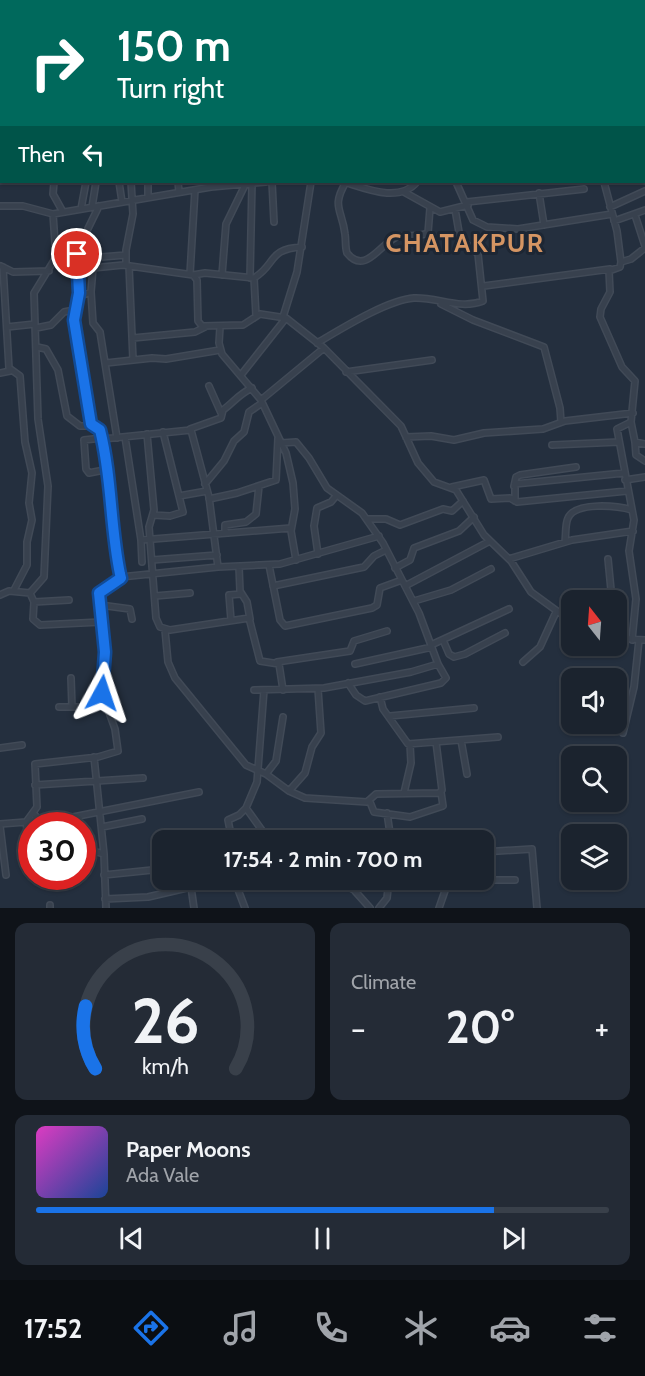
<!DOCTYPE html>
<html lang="en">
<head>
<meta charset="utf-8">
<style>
  :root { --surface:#1b232e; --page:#242b36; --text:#f1f3f6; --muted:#a0a4aa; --line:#39404a; --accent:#1a73e8 }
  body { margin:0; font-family:Cabin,sans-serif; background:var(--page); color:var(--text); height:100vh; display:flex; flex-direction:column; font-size:22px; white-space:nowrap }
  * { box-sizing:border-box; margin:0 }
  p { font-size:20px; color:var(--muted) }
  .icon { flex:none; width:33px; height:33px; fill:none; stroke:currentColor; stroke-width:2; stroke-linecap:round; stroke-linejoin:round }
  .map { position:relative; height:908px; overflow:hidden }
  .sheet { display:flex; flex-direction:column; gap:15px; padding:15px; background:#0f1319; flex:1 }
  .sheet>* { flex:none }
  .guide { position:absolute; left:0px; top:0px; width:645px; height:183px; box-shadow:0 2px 4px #0004,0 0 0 2px var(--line); background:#00695c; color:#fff; overflow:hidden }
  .needle { width:39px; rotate:343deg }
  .controls { position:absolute; left:561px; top:590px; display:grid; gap:12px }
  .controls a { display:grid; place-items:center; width:66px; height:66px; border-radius:12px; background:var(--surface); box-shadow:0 2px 4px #0004,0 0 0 2px var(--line); font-size:30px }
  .speed { position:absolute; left:18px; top:812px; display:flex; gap:12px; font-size:30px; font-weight:700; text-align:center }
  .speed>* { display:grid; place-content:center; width:78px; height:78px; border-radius:50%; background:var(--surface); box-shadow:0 2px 4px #0004,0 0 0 2px var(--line); line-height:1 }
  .speed .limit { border:9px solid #d22; background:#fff; color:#111 }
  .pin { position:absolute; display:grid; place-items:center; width:51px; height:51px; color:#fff; margin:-26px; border:3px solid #fff; border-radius:50%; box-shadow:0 2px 6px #0007 }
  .me { position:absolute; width:66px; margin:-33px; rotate:5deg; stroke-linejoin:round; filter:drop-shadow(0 0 4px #0008) }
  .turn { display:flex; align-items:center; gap:21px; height:126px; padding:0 18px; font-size:27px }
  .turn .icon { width:78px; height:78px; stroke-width:2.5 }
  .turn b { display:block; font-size:42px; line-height:51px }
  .then { display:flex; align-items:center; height:57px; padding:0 18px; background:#0003; gap:12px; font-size:22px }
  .big { font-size:45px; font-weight:800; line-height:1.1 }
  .sheet .widget { flex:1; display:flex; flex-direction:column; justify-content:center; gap:9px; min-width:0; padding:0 21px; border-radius:12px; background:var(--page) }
  .sheet .dial { align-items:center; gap:0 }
  .dial svg { height:156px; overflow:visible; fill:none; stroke:var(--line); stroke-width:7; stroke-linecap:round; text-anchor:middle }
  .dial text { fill:var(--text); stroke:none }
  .song { display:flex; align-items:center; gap:18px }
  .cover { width:72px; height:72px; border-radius:9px; background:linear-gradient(135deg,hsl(310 70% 55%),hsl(220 70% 35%)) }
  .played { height:6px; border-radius:3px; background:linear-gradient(90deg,var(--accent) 80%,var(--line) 80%) }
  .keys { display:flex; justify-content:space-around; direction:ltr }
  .heat { display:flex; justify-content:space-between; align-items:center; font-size:33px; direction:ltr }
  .sheet .tiles { flex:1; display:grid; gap:15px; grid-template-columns:1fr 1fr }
  .widget:last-child { grid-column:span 2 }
  .trip { position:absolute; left:152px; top:830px; width:342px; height:60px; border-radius:12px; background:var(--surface); box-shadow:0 2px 4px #0004,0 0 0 2px var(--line); font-weight:800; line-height:60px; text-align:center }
  .menu { display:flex; height:96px; justify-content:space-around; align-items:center; background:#0b0e12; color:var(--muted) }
  .menu .icon { width:42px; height:42px }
  .menu .selected { color:var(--accent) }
  .menu b { font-size:27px; color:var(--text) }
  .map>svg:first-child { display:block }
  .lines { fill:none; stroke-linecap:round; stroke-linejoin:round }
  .minor-casing { stroke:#414a57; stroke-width:8 }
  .minor { stroke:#38414e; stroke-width:5 }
  .route-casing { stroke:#114b97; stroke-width:15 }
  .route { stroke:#1a73e8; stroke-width:10 }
  .labels { text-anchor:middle; stroke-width:6; stroke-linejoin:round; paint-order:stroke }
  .district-label { font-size:26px; font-weight:bold; letter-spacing:1.5px; fill:#d59563; stroke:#1d2633 }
</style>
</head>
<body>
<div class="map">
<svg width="645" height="908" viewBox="0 0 645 908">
  <rect width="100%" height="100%" fill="#242f3e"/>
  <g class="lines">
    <defs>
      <path id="minor" d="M233 0 234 2
        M630 0 632 2
        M263 2 264 0
        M360 2 361 0
        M384 2 385 0
        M406 2 407 0
        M432 2V0
        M457 2V0
        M481 2 483 0
        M507 2V0
        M558 2V0
        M570 2V0
        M585 2V0
        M644 12 645 13
        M0 34 2 41
        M0 58H2
        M0 70H2
        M644 80 645 79
        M0 90H2
        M0 102 2 96
        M644 162H645
        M54 182 53 194 63 212
        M119 182 122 202
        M178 182 179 192
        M272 182 274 222
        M344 182C367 189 399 203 417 182
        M346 182C331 207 342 209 345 234 346 241 345 247 347 253 366 277 382 240 399 236 409 235 419 237 428 233L430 208
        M456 182 473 220 487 227 518 229 612 214
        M604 182 617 231 621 262 620 267 609 271 610 292 601 309 600 317 622 367 635 381 631 422 617 429 634 520 629 551 636 599 632 640
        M404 192 440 212 468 205
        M539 193 544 225
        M148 197V182
        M467 202 584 189
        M0 206H23L53 214 211 187 266 182
        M92 207 96 182
        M610 207 645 191
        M81 209 86 182
        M635 215 645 246
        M614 221 645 210
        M77 259 126 255
        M621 262 631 259 645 248
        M126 265V250L133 214 131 182
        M1 266 13 272 49 271
        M129 266 133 360
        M3 267 9 368 20 376 25 442 32 473 29 503 32 520 27 542V565L14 590
        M190 274 195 190
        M193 275 205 273 254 278C277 264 267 249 302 247
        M222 275 226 224 246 183
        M250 278 252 183
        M254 278 256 316
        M484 286 610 269
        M91 292 93 323 100 332 117 438
        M78 297 91 292 93 268 123 265 193 275 197 280 198 321 202 326 243 325 260 314 286 318 324 348 401 426 418 463 434 482 456 490 484 535 511 561 531 592 572 622
        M441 304 473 320 544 347 560 408 561 422
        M283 317 297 272 311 182
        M7 327 35 324
        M220 327 219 343 222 354 261 400 286 453 293 483 295 509 291 531 296 560
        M36 328 51 325 64 312 74 310
        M133 338 195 332 205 327
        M317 343C341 329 387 300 414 298 438 297 460 310 483 301L478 254 460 238 455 209
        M37 347 46 349 58 370 67 416 80 426H92
        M106 363 152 358 166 359 220 350
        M346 372 432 360
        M0 373 10 371
        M241 375 286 318
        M209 386 221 413
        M261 400 324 348
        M631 422 635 442 645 444
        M190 429 221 418 223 410C234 402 239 394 252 388
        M147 434 154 510 149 527 156 618 160 627 170 630 249 618 260 661 279 664 283 690
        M125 437 141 540 291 528
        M406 437 431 436 454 440 484 433 543 429 565 421 633 413
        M102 438 84 440 86 469 89 473 109 469
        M103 439 191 430 209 497 218 567
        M635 442 636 455 645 461
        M552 445 619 442
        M625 480 645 477
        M205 484 224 461 234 441 244 432 249 412 262 403
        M514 486 516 477 520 475 576 467
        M452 487 484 480 491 499 510 498 517 502 627 491
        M179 496 207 491
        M209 499 237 493 276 480 278 438
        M515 501V484L624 473
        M153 515 170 516 183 512 163 432
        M367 519H386L400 525 443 509 452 511 463 501
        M225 533V525L246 522 256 514 259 486
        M141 540 142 562
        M565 542C566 535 565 524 568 518 576 501 618 506 632 510
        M318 554 314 526 317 508 331 502 336 496
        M509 559 572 540 633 531
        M608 559 612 600
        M152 560 217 555
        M269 565 280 620 285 626 372 608 377 605 380 588 402 580
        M239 567 240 591 247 602 250 619
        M395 568 410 560 414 548 459 531 474 517
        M121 577 218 567 280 564 379 536
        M273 586 364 567 374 556 386 550
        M405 586 490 541
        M30 593 44 577 48 486 38 419 34 293 56 257 53 214
        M0 595 9 591 30 593 34 602 33 619 40 625 101 622
        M155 596 190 593
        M414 601 451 590 491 569
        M34 602 69 600
        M100 605 130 609 132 619
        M231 620 229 595 241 594
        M165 630 168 662 175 678 246 765 266 774 289 791 305 798 367 802 376 794 439 793 442 790 436 742
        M616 638 645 640
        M443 640 449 654 454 657 465 654 505 633
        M431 645 509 609
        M277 662 350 651 354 641 387 631
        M523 662 540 647 556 612
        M355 664 432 647
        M71 678 72 707
        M348 683 356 695 365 701 441 683 446 678 438 664
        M254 690 324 688 411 672 438 664 419 613 383 543 362 513 327 488 309 458 296 442 281 443
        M264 690 257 782 246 808 269 840
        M380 697 383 709 408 744 498 737
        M59 707H93L105 703
        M390 716 474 708
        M623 733 634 687 639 640
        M461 740 467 774
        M0 748 22 745
        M94 757 104 854
        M266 774 276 761 283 717
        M35 785 143 778
        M289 791 305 773 312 747 321 733 318 689
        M404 793 411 763 410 744
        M370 802 374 812 410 817 443 806 441 792
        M33 813 40 821 48 822 199 792
        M387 813 391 840
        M0 824 26 822
        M0 826 6 875
        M102 827 142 819
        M232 840 228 820 239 815 246 808
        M82 848 104 854 106 908
        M483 852 532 849 537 908
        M32 868 26 822 37 807 35 764 98 757 118 751 115 729 102 693 105 652 99 593 121 577V574C110 526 112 478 100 430L92 426 90 422 74 310 79 293 78 249 99 206
        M104 875 162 869
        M33 876 36 878 43 876
        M169 879 170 892
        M234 879 245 908
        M333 879 354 890 370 908
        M468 880H515
        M105 899 148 897 191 887 194 908
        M50 905V908
        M379 908 387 898 389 879
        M439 908 447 885 470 879"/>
    </defs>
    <!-- minor casing -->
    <use href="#minor" class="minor-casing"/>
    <!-- minor -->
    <use href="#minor" class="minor"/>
  </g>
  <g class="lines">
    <defs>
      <path id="route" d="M77 254 79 293 74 320 91 424 100 430C112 477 110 526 120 574L121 578 99 593 105 652 102 693"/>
    </defs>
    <!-- route casing -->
    <use href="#route" class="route-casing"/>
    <!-- route -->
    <use href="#route" class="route"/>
  </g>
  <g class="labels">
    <!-- district labels -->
    <g class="district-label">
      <text x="465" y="252">CHATAKPUR</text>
    </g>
  </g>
</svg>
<div class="controls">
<a><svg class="needle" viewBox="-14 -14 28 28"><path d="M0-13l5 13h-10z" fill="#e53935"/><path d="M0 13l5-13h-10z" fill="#a0a4aa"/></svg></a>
<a><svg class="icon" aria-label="sound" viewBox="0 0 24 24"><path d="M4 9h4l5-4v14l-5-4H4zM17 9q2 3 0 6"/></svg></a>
<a><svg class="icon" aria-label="search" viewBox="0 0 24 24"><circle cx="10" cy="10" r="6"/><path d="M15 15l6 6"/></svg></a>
<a><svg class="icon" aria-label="layers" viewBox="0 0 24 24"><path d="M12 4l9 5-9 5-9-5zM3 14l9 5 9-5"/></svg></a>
</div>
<div class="speed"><div class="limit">30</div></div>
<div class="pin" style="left:77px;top:254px;background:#d93025"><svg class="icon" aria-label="arrive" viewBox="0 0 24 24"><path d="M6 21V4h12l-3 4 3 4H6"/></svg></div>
<svg class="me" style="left:102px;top:693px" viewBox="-20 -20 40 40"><path d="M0-17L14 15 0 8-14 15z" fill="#1a73e8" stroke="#fff" stroke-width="4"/></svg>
<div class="trip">17:54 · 2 min · 700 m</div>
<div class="guide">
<div class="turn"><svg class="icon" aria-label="right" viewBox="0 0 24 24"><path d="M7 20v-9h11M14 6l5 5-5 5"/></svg><div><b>150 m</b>Turn right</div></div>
<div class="then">Then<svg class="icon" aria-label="left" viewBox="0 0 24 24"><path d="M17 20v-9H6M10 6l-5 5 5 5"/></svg></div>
</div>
</div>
<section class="sheet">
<div class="tiles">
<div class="widget dial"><svg viewBox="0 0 100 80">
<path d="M14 69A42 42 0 1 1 86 69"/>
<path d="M14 69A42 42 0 0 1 9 37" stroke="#1a73e8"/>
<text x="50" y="56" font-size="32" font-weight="700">26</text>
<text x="50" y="72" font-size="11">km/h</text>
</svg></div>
<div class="widget"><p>Climate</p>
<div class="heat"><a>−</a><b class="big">20°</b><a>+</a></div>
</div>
<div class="widget">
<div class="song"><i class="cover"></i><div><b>Paper Moons</b><p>Ada Vale</p></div></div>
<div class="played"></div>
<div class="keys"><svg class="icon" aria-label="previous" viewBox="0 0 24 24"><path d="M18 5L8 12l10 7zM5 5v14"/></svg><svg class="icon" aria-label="pause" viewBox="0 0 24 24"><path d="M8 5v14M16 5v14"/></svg><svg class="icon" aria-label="next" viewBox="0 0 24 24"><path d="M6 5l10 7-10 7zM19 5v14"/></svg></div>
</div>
</div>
</section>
<nav class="menu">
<b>17:52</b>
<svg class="icon selected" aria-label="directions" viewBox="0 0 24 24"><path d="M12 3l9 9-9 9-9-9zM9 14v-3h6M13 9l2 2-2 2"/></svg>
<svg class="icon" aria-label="music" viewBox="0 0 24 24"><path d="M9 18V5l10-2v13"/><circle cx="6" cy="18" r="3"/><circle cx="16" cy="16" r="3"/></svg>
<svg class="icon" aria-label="phone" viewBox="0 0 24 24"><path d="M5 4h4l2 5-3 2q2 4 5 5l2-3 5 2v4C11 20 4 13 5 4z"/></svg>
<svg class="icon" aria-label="climate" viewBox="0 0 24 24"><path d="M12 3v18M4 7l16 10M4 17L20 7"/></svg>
<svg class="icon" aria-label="car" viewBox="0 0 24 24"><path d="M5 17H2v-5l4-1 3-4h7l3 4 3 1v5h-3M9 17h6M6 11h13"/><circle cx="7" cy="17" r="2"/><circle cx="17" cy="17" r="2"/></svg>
<svg class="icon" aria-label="filters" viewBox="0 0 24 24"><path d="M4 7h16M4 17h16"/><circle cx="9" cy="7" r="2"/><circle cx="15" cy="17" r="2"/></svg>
</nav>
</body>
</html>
